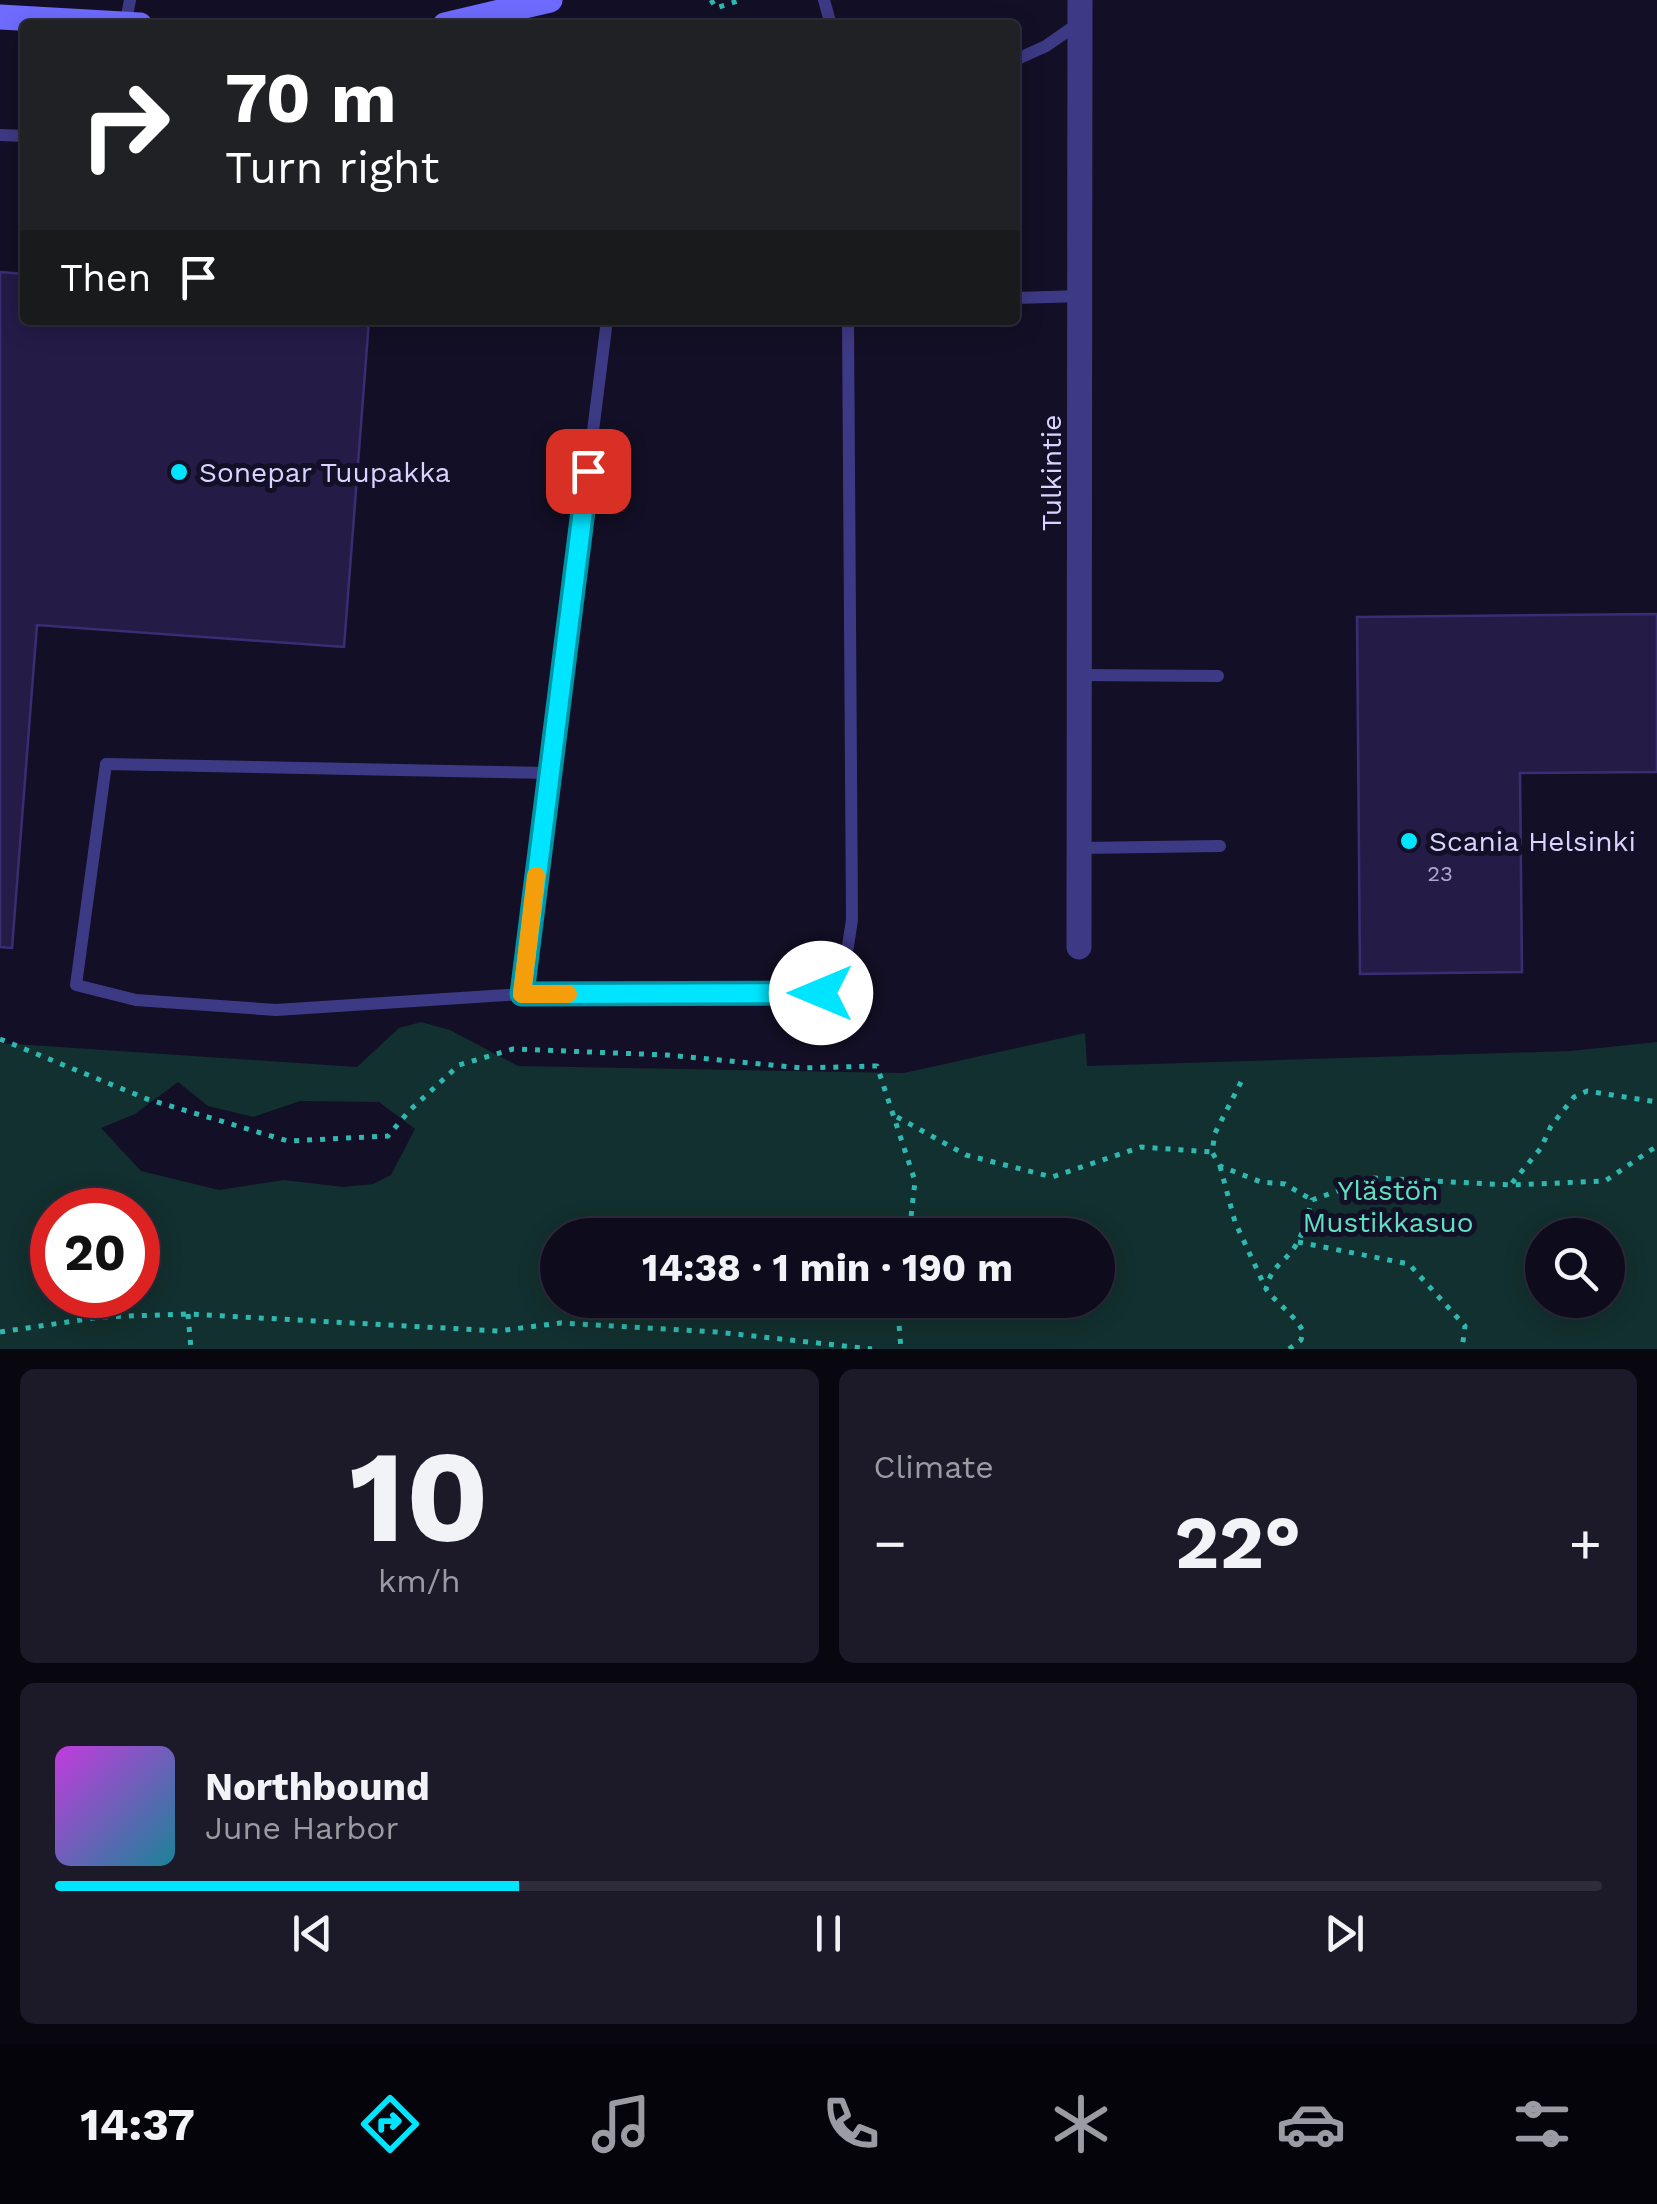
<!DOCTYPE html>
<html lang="en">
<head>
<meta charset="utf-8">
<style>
  :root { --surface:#0e0b1c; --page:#1c1929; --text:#f1f3f6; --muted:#9b9ba3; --line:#2e2b3b; --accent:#00e5ff }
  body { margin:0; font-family:"Work Sans",sans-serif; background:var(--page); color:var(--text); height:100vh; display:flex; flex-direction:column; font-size:38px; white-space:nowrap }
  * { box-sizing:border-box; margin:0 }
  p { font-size:32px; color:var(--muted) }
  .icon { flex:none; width:55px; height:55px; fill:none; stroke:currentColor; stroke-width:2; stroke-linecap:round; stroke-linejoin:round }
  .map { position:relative; height:1349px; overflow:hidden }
  .details { display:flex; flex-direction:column; gap:20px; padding:20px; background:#08060f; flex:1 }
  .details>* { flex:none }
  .banner { position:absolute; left:20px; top:20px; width:1000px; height:305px; border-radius:10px; box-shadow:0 5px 25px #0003,0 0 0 2px var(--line); background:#202124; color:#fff; overflow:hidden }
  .fabs { position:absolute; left:1525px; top:1218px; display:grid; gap:20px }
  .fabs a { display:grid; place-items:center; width:100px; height:100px; border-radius:50%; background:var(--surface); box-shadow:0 5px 25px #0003,0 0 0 2px var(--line); font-size:50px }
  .speed { position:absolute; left:30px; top:1188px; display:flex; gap:20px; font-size:50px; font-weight:700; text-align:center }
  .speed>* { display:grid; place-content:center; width:130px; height:130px; border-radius:50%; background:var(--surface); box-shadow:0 5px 25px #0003,0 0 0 2px var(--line); line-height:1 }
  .speed .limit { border:15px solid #d22; background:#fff; color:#111 }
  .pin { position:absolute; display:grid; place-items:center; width:85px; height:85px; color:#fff; margin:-42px; border-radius:20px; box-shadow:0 5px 15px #0006 }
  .me { position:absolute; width:110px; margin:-55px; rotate:270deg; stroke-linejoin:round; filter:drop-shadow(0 0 8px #0008) }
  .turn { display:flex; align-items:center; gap:35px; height:210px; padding:0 40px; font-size:45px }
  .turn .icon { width:130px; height:130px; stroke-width:2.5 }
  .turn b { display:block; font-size:70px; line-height:85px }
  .then { display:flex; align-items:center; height:95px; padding:0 40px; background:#0003; gap:20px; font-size:38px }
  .big { font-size:75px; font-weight:700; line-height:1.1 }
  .details .tile { flex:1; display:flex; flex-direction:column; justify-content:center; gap:15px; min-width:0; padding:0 35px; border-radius:15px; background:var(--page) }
  .details .dial { align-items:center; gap:0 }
  .dial b { font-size:130px; line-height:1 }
  .song { display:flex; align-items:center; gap:30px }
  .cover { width:120px; height:120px; border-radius:15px; background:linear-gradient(135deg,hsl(290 70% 55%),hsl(190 70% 35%)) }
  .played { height:10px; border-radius:5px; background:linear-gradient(90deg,var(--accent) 30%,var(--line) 30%) }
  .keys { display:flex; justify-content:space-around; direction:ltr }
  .heat { display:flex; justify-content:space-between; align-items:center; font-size:55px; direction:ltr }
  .details .tiles { flex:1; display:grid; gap:20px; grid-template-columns:1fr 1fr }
  .tile:last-child { grid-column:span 2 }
  .trip { position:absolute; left:540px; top:1218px; width:575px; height:100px; border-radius:50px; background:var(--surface); box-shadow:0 5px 25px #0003,0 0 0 2px var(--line); font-weight:700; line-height:100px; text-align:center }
  .tabs { display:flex; height:160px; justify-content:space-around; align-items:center; background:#06040b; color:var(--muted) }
  .tabs .icon { width:70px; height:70px }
  .tabs .selected { color:var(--accent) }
  .tabs b { font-size:45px; color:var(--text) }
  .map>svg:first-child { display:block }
  .green { fill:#12302f; fill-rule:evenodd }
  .building { fill:#241b47; stroke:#3b2d73; stroke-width:2.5 }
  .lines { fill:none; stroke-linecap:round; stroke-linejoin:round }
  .path { stroke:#2fb8b0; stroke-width:5; stroke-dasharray:5 8; stroke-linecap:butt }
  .service { stroke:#3d3a85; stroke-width:12 }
  .minor { stroke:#3d3a85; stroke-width:25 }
  .secondary { stroke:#6f6bff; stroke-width:25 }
  .route-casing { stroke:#0095a6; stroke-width:25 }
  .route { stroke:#00e5ff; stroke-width:18 }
  .slow { stroke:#f59e0b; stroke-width:18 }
  .poi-dot { fill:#00e5ff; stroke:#130f26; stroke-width:4 }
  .labels { text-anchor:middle; stroke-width:10; stroke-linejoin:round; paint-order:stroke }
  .number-label { font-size:22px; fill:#aca6d1 }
  .poi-label { font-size:28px; fill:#d9d4ff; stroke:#130f26; text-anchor:start }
  .street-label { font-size:28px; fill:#d9d4ff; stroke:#130f26 }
  .park-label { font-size:28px; fill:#5fe0c0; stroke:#130f26 }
</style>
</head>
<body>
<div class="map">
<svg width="1657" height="1349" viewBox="0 0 1657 1349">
  <rect width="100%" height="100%" fill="#130f26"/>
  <!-- green -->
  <path class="green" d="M421 1022 450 1030 518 1066 904 1073 1085 1033 1087 1066 1570 1051 1657 1042V1349H0V1043L357 1067 399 1028ZM178 1082 208 1106 253 1117 300 1101 379 1102 415 1129 391 1175 373 1184 343 1187 284 1180 219 1190 141 1171 101 1128 135 1114ZM52 1210H138V1295H52ZM1098 1235V1300H558V1235ZM1542 1235H1608V1300H1542Z"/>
  <!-- building -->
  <path class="building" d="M0 272 25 274V320H369L344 647 37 625 12 948 0 947Z
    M1657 614V772L1520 773 1522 972 1360 974 1357 617Z"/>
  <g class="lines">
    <!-- path -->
    <path class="path" d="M711 0 716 8 741 0
      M0 1039 147 1099 288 1141 388 1136 409 1111 459 1065 513 1049 667 1055 801 1068 877 1066 915 1181 909 1235
      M1241 1082 1215 1133 1212 1152 1220 1166 1261 1182 1285 1184 1312 1200
      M897 1117 966 1155 1052 1177 1141 1147 1212 1152
      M1220 1166 1235 1222 1266 1289
      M1512 1183 1541 1148 1551 1126 1574 1097 1587 1091 1657 1102
      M1298 1242 1409 1264 1465 1326 1462 1349
      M897 1300 901 1349
      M188 1314 191 1349
      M0 1332 101 1317 188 1314 498 1331 560 1323 717 1332 872 1349
      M1289 1349 1301 1340 1303 1331C1291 1311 1279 1306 1266 1289 1272 1265 1281 1266 1294 1248 1304 1233 1307 1217 1312 1200L1374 1178 1511 1185 1605 1181 1657 1146"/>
    <!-- service -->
    <path class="service" d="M824 0 831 25
      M125 25 130 0
      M1015 60 1046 46 1079 23
      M0 135 25 136
      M1015 298 1082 296
      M1079 675 1218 676
      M549 773 106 764 76 985 136 1000 276 1010 522 994 821 993 845 965 852 920 848 320
      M1080 848 1220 846
      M522 994 607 320"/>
    <!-- minor -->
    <path class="minor" d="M1079 947 1080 0"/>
    <!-- secondary -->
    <path class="secondary" d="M0 17 140 25
      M445 25 550 0"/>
  </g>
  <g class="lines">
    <defs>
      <path id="route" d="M588 471 522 994 821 993"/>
    </defs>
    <!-- route casing -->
    <use href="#route" class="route-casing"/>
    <!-- route -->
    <use href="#route" class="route"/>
    <!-- slow -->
    <path class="slow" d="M536 876 522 994H568"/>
  </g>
  <!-- markers -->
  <g class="poi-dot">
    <circle cx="179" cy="472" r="10"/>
    <circle cx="1409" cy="841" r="10"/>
  </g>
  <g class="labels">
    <!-- number labels -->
    <g class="number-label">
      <text x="1440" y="881">23</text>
    </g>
    <!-- poi labels -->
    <g class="poi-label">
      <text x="199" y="482">Sonepar Tuupakka</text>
      <text x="1429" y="851">Scania Helsinki</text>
    </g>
    <!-- street labels -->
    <g class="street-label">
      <text transform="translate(1051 473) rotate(-90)" y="10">Tulkintie</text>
    </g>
    <!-- park labels -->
    <g class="park-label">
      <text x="1388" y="1200">Ylästön<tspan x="1388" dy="32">Mustikkasuo</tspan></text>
    </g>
  </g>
</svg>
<div class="fabs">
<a><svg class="icon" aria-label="search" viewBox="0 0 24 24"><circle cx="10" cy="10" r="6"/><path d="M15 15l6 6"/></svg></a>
</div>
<div class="speed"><div class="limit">20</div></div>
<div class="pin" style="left:588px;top:471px;background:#d93025"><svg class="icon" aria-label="arrive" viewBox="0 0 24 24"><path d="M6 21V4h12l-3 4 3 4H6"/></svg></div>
<svg class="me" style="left:821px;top:993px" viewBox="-20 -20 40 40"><circle r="19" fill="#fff"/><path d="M0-13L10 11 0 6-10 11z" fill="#00e5ff"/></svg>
<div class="trip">14:38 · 1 min · 190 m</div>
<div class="banner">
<div class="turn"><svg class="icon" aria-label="right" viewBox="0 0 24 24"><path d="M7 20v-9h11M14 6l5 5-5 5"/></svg><div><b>70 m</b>Turn right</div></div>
<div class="then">Then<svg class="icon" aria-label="arrive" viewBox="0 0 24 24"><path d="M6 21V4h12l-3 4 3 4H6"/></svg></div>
</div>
</div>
<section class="details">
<div class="tiles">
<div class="tile dial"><b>10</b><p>km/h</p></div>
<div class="tile"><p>Climate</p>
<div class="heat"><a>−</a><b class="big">22°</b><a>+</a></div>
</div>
<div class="tile">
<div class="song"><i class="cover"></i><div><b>Northbound</b><p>June Harbor</p></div></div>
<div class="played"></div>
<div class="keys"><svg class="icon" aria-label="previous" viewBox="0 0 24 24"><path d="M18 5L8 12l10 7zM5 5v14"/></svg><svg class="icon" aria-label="pause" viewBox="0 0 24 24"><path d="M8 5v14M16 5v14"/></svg><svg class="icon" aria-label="next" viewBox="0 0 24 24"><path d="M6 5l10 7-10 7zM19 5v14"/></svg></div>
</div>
</div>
</section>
<nav class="tabs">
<b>14:37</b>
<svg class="icon selected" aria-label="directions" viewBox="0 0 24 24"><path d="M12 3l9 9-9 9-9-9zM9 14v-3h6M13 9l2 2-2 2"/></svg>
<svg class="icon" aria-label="music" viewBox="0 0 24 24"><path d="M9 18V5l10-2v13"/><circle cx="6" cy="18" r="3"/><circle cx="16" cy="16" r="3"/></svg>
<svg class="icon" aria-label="phone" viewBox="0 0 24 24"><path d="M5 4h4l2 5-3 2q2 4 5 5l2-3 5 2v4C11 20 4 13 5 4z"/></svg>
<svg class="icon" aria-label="climate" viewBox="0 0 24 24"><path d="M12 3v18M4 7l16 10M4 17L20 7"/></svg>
<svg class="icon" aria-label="car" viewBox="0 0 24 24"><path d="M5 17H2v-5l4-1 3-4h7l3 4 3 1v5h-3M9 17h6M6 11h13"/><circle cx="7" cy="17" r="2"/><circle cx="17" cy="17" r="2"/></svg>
<svg class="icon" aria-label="filters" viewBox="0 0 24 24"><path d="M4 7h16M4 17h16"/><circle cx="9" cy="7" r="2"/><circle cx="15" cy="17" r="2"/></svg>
</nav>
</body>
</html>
